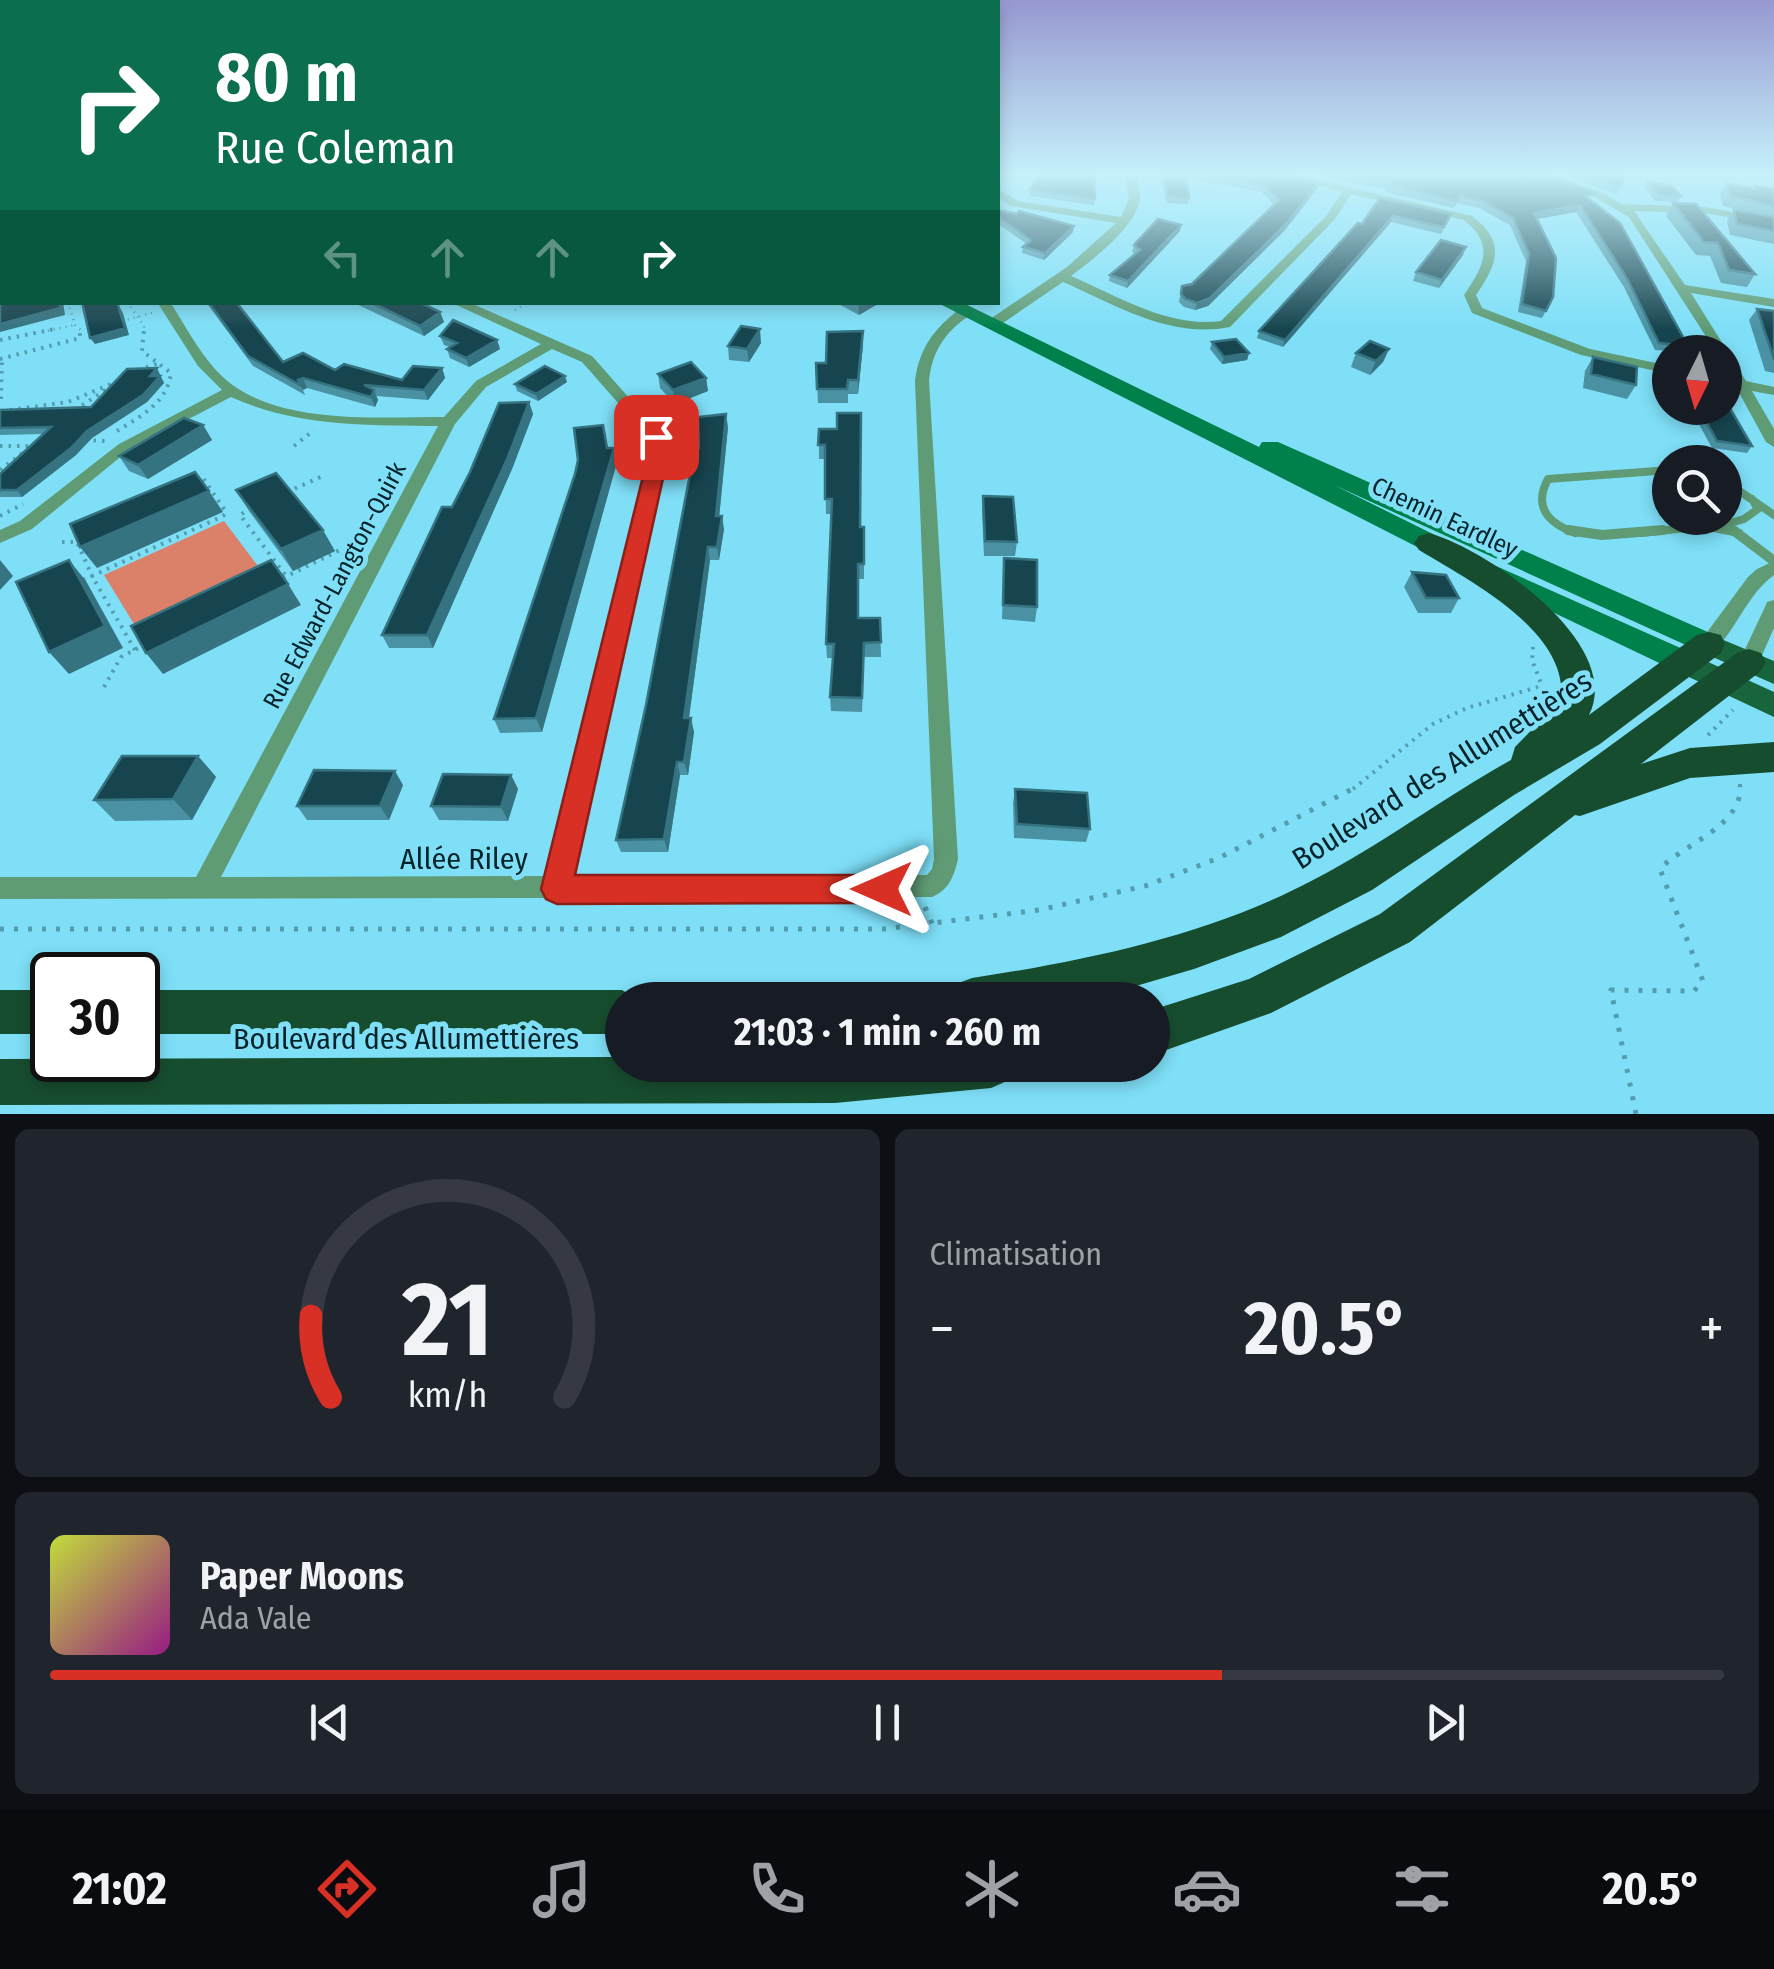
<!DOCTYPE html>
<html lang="fr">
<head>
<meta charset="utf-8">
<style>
  :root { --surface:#171b24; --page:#20242c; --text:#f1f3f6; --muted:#9ea1a6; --line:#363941; --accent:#d93025 }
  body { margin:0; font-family:"Fira Sans Condensed",sans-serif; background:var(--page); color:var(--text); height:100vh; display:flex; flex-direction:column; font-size:38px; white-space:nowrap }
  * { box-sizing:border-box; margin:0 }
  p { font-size:32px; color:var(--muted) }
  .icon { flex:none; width:55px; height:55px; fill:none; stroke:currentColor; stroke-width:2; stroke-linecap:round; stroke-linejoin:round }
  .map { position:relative; height:1114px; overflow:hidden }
  .panel { display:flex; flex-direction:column; gap:15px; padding:15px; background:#0d0f14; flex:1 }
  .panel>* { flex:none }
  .top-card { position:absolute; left:0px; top:0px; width:1000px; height:305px; box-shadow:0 5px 15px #0003; background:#0b6e4f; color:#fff; overflow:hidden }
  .needle { width:65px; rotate:185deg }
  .tools { position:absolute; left:1652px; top:335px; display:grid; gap:20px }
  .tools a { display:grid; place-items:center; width:90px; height:90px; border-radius:50%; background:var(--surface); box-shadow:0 5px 15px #0003; font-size:50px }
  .speed { position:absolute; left:30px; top:952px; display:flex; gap:20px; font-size:50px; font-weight:700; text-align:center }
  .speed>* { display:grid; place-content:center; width:130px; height:130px; border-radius:50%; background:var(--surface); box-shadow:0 5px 15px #0003; line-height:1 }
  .speed .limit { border:5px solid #111; border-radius:15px; background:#fff; color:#111 }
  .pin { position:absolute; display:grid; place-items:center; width:85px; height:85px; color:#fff; margin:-42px; border-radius:20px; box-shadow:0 5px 15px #0006 }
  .me { position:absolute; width:110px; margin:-55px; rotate:270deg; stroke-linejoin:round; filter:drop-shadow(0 0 8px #0008) }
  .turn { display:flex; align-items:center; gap:35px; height:210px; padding:0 50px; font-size:45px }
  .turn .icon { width:130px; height:130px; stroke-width:2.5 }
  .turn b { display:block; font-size:70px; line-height:85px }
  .lanes { display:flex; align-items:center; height:95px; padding:0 50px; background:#0003; justify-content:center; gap:50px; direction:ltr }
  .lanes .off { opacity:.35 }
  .big { font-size:75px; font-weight:700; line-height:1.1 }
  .panel .card { flex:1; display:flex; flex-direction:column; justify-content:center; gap:15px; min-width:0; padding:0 35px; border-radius:15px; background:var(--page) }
  .panel .dial { align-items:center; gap:0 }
  .dial svg { height:260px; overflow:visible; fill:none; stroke:var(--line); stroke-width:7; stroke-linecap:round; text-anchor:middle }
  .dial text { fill:var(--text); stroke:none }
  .song { display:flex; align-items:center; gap:30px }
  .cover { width:120px; height:120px; border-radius:15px; background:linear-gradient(135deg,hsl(70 70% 55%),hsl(310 70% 35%)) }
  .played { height:10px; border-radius:5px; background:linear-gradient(90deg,var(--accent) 70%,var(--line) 70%) }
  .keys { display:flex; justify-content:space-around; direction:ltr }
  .heat { display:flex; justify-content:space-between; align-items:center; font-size:55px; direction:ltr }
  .panel .tiles { flex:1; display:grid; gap:15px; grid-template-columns:1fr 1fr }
  .card:last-child { grid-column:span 2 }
  .trip { position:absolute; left:605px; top:982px; width:565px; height:100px; border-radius:50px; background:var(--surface); box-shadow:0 5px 15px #0003; font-weight:700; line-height:100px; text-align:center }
  .dock { display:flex; height:160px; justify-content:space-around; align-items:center; background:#090b0e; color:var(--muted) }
  .dock .icon { width:70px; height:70px }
  .dock .selected { color:var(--accent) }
  .dock b { font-size:45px; color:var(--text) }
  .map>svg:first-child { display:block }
  .green { fill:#db8169 }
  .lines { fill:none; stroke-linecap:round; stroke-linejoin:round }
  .path-far2 { stroke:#539daf; stroke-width:2.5; stroke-dasharray:1 5; stroke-linecap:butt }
  .path-far1 { stroke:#539daf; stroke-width:4; stroke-dasharray:2.5 6; stroke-linecap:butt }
  .path { stroke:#539daf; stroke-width:5; stroke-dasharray:4 10; stroke-linecap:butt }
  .lane-far1 { stroke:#5f9b75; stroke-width:8 }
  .lane { stroke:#5f9b75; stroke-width:10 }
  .street { fill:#5f9b75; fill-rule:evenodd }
  .secondary { fill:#00804a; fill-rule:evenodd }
  .primary { fill:#18643d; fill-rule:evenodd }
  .highway { fill:#174d2f; fill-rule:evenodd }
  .wall { fill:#4a92a3 }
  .shaded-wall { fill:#367381 }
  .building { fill:#17454f; stroke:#367381; stroke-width:2.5 }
  .route { fill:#d93025; stroke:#8d1f18; stroke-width:2.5 }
  .labels { text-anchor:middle; stroke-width:10; stroke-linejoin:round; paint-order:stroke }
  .street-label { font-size:25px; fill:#03232a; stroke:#7edff7 }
  .near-street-label { font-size:30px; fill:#03232a; stroke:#7edff7 }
</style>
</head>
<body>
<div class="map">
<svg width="1774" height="1114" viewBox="0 0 1774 1114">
  <rect width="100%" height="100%" fill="#7edff7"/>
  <!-- green -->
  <path class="green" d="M224 521 264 574 140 634 104 575Z"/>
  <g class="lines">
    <!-- path-far2 -->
    <path class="path-far2" d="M1737 173 1774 180
      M68 302 75 325 83 332
      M127 302 144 326V332
      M515 310 529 302
      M122 321 152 313
      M42 332 75 325"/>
    <!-- path-far1 -->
    <path class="path-far1" d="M0 340 55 329
      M0 359 80 338V329
      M138 370 157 364
      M1 399 2 358
      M10 410 68 402 111 384
      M75 410 113 385
      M117 431C141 416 167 403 171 373L142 351 144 329
      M85 440 105 441
      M0 446H31
      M294 446 314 430
      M0 470 24 452
      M287 492 323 476
      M251 508 240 515 286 576
      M0 516 23 504
      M62 542H77L92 576 84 579
      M283 578 340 550
      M135 650 92 576 223 516 226 512 200 474
      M104 687 121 657 144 645
      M1708 735 1733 710
      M1740 784V789
      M1353 789 1433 724 1467 708 1538 687 1541 683 1532 660 1533 647"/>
    <!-- path -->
    <path class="path" d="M925 907 933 926
      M0 929H884L1039 910 1145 886 1219 858 1358 786
      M1636 1114 1611 990 1694 991 1703 981 1660 869C1683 844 1743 826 1740 786"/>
    <!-- lane-far1 -->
    <path class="lane-far1" d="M1725 481 1774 515
      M1720 526 1744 519 1758 509 1752 499
      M1575 533C1548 523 1533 507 1548 479L1670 470
      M1641 533 1704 526 1739 533"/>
    <!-- lane -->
    <path class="lane" d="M1568 530 1602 535 1663 530
      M1733 530 1774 561"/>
    <!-- street -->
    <path class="street" d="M1125 173H1135C1137 180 1141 189 1140 197 1139 225 1092 260 1071 276 1118 296 1168 328 1221 321L1327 215 1342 192 1271 173H1288L1472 216C1506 242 1498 263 1476 295L1482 308 1590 349 1670 366V374L1581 355 1472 313 1464 295C1483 267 1496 245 1464 220L1351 194 1335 219 1230 327C1170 339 1116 305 1063 282L997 327H987V321L1067 267 1116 223 1011 206 998 197V189L1018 201 1121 217 1129 199Z
      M1531 173H1545L1599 191 1621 204 1704 207 1774 219V225L1704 213 1634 211 1685 285 1774 299V307L1691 293 1746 381 1774 387V395L1752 391 1774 429V447L1766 442 1736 387 1725 385V377L1730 378 1725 368V352H1716L1629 217 1591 195Z
      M157 302H170C189 331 207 369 237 388 291 424 381 417 444 417L476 381 541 344 450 302H468L592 356 661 434 666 446 572 876 927 875 932 869 934 859 915 381C919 349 934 328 960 309H970V315C945 332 932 351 929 381L958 859C954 876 949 890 932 897L563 898 557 900 551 898 0 899V877H196L438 426C367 425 297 427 231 397L129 450 32 529 0 543V530L20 521 119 444 222 390 198 366ZM552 349 582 362 649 438 650 446 548 876 221 877 455 424 486 387Z
      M1774 561V575C1748 594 1738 626 1716 649H1702L1699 644 1702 639 1748 577 1757 569Z
      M1774 600V628L1759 662 1756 667 1749 669 1742 667 1739 662 1765 607 1767 602Z"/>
    <!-- secondary -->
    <path class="secondary" d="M936 302H961L1259 447 1262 442H1278L1719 637 1723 644 1719 651 1709 654 1699 651 1334 485 1455 545 1458 551 1455 557H1437Z
      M1496 566 1694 654 1698 662 1694 670 1684 673 1674 670 1487 581 1483 575 1487 569Z"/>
    <!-- primary -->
    <path class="primary" d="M1709 634 1774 661V684L1699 651 1695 644 1699 637Z
      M1684 651 1774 692V717L1674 670 1670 662 1674 654Z"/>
    <!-- highway -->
    <path class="highway" d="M1429 533C1487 549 1625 644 1589 715L1697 635 1709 632 1721 635 1725 644 1721 653 1600 744 1514 795 1372 890 1281 937 1194 969 1088 1000H950L956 984 972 978C1089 960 1210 935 1315 879 1383 844 1444 797 1511 760L1515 747 1561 700C1569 631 1470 581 1419 550L1414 543 1419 536Z
      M1749 649 1761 653 1766 662 1761 671 1641 764 1690 748 1774 742V772L1690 778 1580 816 1575 815 1410 942 1271 1013 1152 1055V1010L1249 979 1380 914 1737 653Z
      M0 990H52V1034H0Z
      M138 990H622L639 1000H622V1034H138Z
      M622 1057V1065H1014L1007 1081 991 1088 835 1103 0 1105V1059Z"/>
  </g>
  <!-- wall -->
  <path class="wall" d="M1159 173H1282L1319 183 1317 189 1284 231 1208 306 1195 310 1184 307 1179 302 1182 286 1192 284 1274 204 1261 192 1187 178 1189 198 1188 204 1167 203Z
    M1305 173H1546L1592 200H1591L1688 346 1684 352 1655 350 1624 287 1576 212 1537 219 1553 297 1542 318 1518 312 1526 261 1510 225 1479 208 1457 203 1454 208 1385 192 1387 189Z
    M1556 173H1625L1617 194Z
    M1647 181 1681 196 1677 202 1655 201 1644 187Z
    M1726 183 1753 188 1755 186 1774 189V244L1730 235 1727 221 1734 210 1748 212 1723 206 1720 194Z
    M1030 190 1095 199 1094 205 1030 196Z
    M1380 198 1451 214 1441 234 1391 222 1283 347 1257 338 1259 331 1362 224Z
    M1673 203 1755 274 1747 287 1721 283 1710 256 1696 255 1666 216Z
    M998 210 1073 232 1044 260 1022 253 1023 247 1027 244 998 224Z
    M1181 225 1180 231 1127 288 1109 281 1110 275 1135 254 1132 252 1134 245Z
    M1463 255 1439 288 1413 281 1416 272Z
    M206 302H236L283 362 402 380 442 368 445 378 428 400 376 396 378 400 375 407 307 388 303 390 305 395 253 366Z
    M352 302H419L440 312 444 322 424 336Z
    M835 302H876V305L859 315Z
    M1757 309 1774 311V373L1765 371 1749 320Z
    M440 336 497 340 500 349 469 367 450 358 447 349 450 347 444 345Z
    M1212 342 1249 353 1247 360 1222 364 1210 349Z
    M761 343 749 362 729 360 728 346Z
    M863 345 858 394H848V403H818L816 363H826Z
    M1389 349 1383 362 1370 375 1351 367 1356 353Z
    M1593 357 1636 385 1627 399 1583 388 1585 371Z
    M658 374 706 378 708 391 675 404 660 388Z
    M162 375 160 376 164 383 147 402 92 438 76 455 22 497H0V474L43 434 0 435V410L91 407Z
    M567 382 538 401 517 391 515 384Z
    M529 402 533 414 512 469 433 648H389L382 635 452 507Z
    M1690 408H1725L1752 446 1747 453 1712 448Z
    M203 425 212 440 148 479 129 471 119 456Z
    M728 427 719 516 724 529 719 560H710L689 718 694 732 688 775H680L668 852H621L616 840 646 705Z
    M819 429 860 527H864V579H858L859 618H880L881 657H864L862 712 831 711 830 697 833 658H827L826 644 831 514H826L825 459H819Z
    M608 448H614L617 462 542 732 500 733 494 719Z
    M236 490 335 551 293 571 249 511Z
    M983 496 1017 542 1015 556H984L982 511Z
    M1004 558 1037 607 1035 622 1002 619Z
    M1412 572 1459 598 1451 613H1418L1404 587Z
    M198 756 216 777 192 820 115 821 94 800Z
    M511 775 518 789 508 821 439 820 431 806Z
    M403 785 389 820H307L297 806Z
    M1015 789 1090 829 1086 842 1014 838 1013 803Z"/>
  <!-- shaded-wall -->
  <path class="shaded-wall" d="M1319 183 1317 189 1284 231 1208 306 1195 310 1197 303Z
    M1580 205 1576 212 1531 220 1534 213Z
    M1393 216 1391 222 1283 347 1285 340Z
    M1181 225 1180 231 1127 288 1128 281Z
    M1074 226 1073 232 1044 260 1045 253Z
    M1466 247 1463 255 1439 288 1442 280Z
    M60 302H63L65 315 0 332V324Z
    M858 302H876V305L859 315Z
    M119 306 123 313 129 335 95 344 90 338Z
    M440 312 444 322 424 336 420 326Z
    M760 329 761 343 749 362 747 349Z
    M863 331V345L858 394V380Z
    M497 340 500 349 469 367 466 358Z
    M1389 349 1383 362 1370 375 1376 361Z
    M1249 353 1247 360 1222 364 1224 357Z
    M157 368 164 383 147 402 92 438 76 455 22 497 17 490 87 431Z
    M442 368 445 378 428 400 424 390Z
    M565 376 567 382 538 401 536 394Z
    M303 378 307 388 303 390 298 380Z
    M706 378 708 391 675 404 673 390Z
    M374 390 378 400 375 407 371 397Z
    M529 402 533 414 512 469 433 648 427 635Z
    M726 414 728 427 718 529 716 516Z
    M203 425 212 440 148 479 138 465Z
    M603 425 610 461 614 448 617 462 542 732 536 718Z
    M209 491 223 512 97 568 80 547Z
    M722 516 724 529 719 560 717 547Z
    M323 530 335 551 293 571 281 549Z
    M708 547 710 560 687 732 684 718Z
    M0 560 13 576 0 590Z
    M69 560 86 581 123 648 69 674 49 652Z
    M288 584 301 605 163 674 146 653Z
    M691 718 694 732 688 775 684 762Z
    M198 756 216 777 192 820 173 799Z
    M677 762 680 775 668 852 664 839Z
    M395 771 403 785 389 820 380 806Z
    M511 775 518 789 508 821 501 807Z"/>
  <!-- building -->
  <path class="building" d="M1040 173H1095V199L1030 190Z
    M1162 173H1186L1189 198 1168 196Z
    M1196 173H1282L1319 183 1286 224 1210 298 1197 303 1185 299 1181 294 1182 286 1192 284 1279 200 1262 185Z
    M1340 173H1546L1596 193 1585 196 1620 223 1688 346 1659 343 1628 280 1580 205 1534 213 1556 258 1553 297 1546 311 1522 304 1529 254 1513 218 1482 201 1460 196 1457 201 1388 185 1390 182Z
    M1578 173H1625L1621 187Z
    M1647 181 1672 186 1681 196 1659 195Z
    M1726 183 1755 189V186L1774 189V206L1730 196Z
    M2 190V302H60V308L0 324V191Z
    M1380 198 1451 214 1444 227 1393 216 1285 340 1259 331 1358 223 1362 224Z
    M1673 203 1696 204 1755 274 1729 270 1718 243 1704 242Z
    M998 210 1017 214 1019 211 1074 226 1045 253 1023 247 1031 240 998 217Z
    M1734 210 1774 217V231L1737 224Z
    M1158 219 1181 225 1128 281 1110 275 1140 250 1134 245Z
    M1441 240 1466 247 1442 280 1416 272Z
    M82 302H117L125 328 90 338Z
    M208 302H236L283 362 303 353 335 370 344 364 402 380 413 366 442 368 424 390 364 385 374 390 371 397 303 378 298 380 300 385 248 356Z
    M370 302H419L440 312 420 326Z
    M1757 309 1774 311V360V359Z
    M453 320 497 340 466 358 447 349 457 343 440 336Z
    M741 326 760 329 747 349 728 346Z
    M863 331 858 380H848L847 389H817L816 363H826L827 332Z
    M1236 339 1249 353 1224 357 1212 342Z
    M1370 341 1389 349 1376 361 1356 353Z
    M1593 357 1637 367 1636 385 1591 374Z
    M691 362 706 378 673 390 658 374Z
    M545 366 565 376 536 394 515 384Z
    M157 368 150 376H160L143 395 87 431 71 448 17 490H0V474L51 427 0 428V410L91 407 127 369Z
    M1725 400 1752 446 1717 441 1699 408H1725Z
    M529 402 508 457 427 635H382L442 507H452L470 472 499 403Z
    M837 413H861L860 527H864V564H858V618H880L881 642 864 643 862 698 830 697 834 644H826L832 499H825V445H818L819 429H837Z
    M726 414 716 516H722L717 547H708L684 718H691L684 762H677L664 839 616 840 646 705 695 448H699L698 417Z
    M184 418 203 425 138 465 119 456Z
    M603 425 607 448H614L536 718 494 719 575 474 578 460 574 428Z
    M195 472 209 491 80 547 70 524Z
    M276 473 323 530 281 549 236 490Z
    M983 496 1013 497 1017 542 985 541Z
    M1004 558 1037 560V607L1003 605Z
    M69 560 105 626 49 652 16 582Z
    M271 560 288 584 146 653 131 626Z
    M1412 572 1446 575 1459 598H1426Z
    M122 756H198L173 799 94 800Z
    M314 770 395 771 380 806H297Z
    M443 774 511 775 501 807 431 806Z
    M1015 789 1087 793 1090 829 1017 824Z"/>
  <!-- sky -->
  <linearGradient id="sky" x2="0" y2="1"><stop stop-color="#9798d0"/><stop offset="0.53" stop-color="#c5f1fb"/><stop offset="1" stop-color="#c5f1fb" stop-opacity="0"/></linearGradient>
  <rect width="1774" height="329" fill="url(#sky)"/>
  <!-- route -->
  <path class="route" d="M656 431 665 437 668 456 575 875H882L892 879 897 889 892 899 882 903 557 904 546 899 541 889 648 456 646 437Z"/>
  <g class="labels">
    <!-- street labels -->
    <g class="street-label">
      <text transform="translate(1445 517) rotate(25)" y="9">Chemin Eardley</text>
      <text transform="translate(334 585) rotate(-62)" y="9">Rue Edward-Langton-Quirk</text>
    </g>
    <!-- near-street labels -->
    <g class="near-street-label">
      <text transform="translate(1442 770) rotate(-32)" y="10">Boulevard des Allumettières</text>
      <text x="464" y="869">Allée Riley</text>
      <text x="406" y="1049">Boulevard des Allumettières</text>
    </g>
  </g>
</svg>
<div class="tools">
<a><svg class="needle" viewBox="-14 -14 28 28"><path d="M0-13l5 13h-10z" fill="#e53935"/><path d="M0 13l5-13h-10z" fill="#9ea1a6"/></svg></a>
<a><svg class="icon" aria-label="search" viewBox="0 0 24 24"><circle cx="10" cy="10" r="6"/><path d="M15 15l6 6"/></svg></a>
</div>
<div class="speed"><div class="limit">30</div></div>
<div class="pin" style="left:656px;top:437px;background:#d93025"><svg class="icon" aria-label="arrive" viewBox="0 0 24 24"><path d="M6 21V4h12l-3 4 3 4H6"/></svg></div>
<svg class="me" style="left:882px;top:889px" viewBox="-20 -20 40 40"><path d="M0-17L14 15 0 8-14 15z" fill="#d93025" stroke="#fff" stroke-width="4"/></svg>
<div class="trip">21:03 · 1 min · 260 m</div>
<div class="top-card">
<div class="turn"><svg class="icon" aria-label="right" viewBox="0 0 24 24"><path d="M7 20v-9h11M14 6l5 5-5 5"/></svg><div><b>80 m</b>Rue Coleman</div></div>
<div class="lanes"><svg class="icon off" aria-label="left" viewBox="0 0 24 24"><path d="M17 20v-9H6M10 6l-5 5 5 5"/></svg><svg class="icon off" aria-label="ahead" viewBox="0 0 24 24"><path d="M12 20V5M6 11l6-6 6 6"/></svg><svg class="icon off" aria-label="ahead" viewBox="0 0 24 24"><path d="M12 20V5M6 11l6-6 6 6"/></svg><svg class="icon" aria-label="right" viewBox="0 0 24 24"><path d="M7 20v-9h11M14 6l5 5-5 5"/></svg></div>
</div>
</div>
<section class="panel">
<div class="tiles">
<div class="card dial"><svg viewBox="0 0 100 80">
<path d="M14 69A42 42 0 1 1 86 69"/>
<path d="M14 69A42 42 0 0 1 8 44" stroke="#d93025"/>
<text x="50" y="56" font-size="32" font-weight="700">21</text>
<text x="50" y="72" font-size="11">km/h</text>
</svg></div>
<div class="card"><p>Climatisation</p>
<div class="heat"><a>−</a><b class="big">20.5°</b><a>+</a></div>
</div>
<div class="card">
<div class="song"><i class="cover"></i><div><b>Paper Moons</b><p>Ada Vale</p></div></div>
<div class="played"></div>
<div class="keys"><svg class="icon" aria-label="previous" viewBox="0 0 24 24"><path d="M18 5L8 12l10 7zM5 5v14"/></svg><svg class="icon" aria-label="pause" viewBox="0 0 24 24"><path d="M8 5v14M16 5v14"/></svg><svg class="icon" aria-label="next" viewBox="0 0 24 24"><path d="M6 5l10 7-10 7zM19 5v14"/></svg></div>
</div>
</div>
</section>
<nav class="dock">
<b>21:02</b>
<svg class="icon selected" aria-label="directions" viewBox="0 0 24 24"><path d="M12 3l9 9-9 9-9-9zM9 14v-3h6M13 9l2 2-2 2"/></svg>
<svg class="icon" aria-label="music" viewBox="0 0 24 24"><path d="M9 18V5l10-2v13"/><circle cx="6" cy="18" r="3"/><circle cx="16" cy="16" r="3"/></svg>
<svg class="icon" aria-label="phone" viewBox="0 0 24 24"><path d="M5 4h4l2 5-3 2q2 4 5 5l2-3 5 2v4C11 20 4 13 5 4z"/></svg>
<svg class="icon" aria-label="climate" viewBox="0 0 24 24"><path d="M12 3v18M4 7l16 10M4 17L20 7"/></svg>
<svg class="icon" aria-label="car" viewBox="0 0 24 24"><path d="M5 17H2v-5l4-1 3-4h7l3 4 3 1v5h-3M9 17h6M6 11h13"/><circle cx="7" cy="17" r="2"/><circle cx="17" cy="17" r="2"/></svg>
<svg class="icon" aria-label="filters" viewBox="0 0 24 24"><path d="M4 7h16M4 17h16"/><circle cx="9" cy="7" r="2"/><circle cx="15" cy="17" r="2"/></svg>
<b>20.5°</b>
</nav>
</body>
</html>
